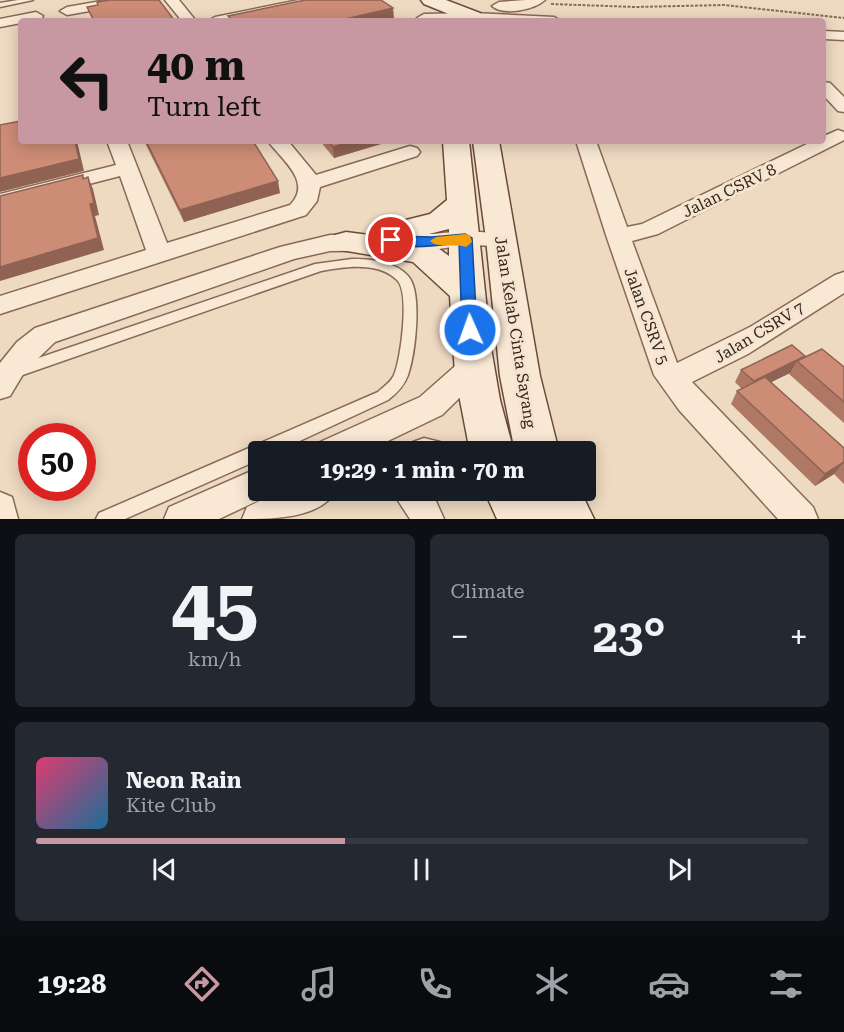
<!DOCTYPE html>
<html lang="en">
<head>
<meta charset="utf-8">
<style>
  :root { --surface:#171b24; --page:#242831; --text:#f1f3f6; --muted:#9ea1a6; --line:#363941; --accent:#c898a2 }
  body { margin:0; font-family:"Roboto Serif",serif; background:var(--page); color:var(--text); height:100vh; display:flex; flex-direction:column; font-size:22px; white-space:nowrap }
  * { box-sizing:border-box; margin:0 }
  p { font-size:20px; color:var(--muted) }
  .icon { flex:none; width:33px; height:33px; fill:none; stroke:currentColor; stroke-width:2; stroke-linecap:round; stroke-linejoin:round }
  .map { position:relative; height:519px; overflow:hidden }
  .details { display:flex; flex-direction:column; gap:15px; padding:15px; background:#0d0f14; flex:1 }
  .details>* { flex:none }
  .hud { position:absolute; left:18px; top:18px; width:808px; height:126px; border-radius:6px; box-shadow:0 3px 15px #0003; background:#c898a2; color:#111; overflow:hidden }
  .speed { position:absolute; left:18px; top:423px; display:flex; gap:12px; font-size:30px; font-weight:700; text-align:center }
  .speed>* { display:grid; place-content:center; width:78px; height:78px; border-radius:50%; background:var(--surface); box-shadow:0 3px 15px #0003; line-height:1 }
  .speed .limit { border:9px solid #d22; background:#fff; color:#111 }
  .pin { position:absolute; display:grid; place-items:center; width:51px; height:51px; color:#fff; margin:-26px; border:3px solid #fff; border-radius:50%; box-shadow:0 2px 6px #0007 }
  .me { position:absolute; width:66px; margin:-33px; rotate:358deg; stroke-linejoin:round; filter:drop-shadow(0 0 4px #0008) }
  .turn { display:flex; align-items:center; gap:21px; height:126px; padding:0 30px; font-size:27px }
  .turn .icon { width:78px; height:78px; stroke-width:2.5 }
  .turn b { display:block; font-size:42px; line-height:51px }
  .big { font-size:45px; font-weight:700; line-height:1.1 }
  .details .tile { flex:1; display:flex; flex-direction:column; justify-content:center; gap:9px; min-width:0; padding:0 21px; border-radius:9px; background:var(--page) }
  .details .dial { align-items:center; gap:0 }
  .dial b { font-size:78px; line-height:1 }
  .song { display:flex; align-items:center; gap:18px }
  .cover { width:72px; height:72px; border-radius:9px; background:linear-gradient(135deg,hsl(340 70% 55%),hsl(200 70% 35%)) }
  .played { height:6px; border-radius:3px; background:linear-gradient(90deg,var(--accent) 40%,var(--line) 40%) }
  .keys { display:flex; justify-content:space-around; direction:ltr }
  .heat { display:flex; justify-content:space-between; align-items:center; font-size:33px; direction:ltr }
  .details .tiles { flex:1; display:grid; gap:15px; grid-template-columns:1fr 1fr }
  .tile:last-child { grid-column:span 2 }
  .trip { position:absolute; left:248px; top:441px; width:348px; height:60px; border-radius:6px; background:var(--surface); box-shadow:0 3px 15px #0003; font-weight:700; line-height:60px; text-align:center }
  .menu { display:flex; height:96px; justify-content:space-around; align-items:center; background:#090b0e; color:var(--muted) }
  .menu .icon { width:42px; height:42px }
  .menu .current { color:var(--accent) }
  .menu b { font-size:27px; color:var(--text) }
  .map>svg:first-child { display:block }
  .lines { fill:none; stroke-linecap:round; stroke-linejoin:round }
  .lane-casing { stroke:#876a58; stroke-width:3 }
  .street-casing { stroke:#876a58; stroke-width:3 }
  .secondary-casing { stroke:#684b3c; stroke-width:3 }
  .path { stroke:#876a58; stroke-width:2; stroke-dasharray:3 1.5; stroke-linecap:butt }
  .lane { fill:#f9e8d4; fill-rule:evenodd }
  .street { fill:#f9e8d4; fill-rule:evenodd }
  .secondary { fill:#f9e8d4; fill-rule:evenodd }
  .wall { fill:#af7865 }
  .shaded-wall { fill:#8f6253 }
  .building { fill:#cc8c76; stroke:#8f6253; stroke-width:1.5 }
  .route { fill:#1a73e8; stroke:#114b97; stroke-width:1.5 }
  .slow { fill:#f59e0b }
  .labels { text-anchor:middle; stroke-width:6; stroke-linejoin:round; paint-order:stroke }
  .street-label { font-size:16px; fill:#36251d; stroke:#f5e5d0 }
</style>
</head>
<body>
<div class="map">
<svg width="844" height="519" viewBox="0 0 844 519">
  <rect width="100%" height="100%" fill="#eed9c1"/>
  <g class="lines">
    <defs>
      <path id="lane" d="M18 0H33L0 7V3Z
        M352 259C370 259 395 261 408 276 423 292 415 355 408 375 404 386 397 393 388 400L276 452H258V460L125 519H96L99 513 378 392C383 387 391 382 394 375 401 359 410 292 397 280 378 261 344 267 321 271L14 378 9 376 7 372 9 368 315 264Z"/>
      <path id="street" d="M107 0H137L130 4 67 15 60 11 67 7Z
        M165 0H179L196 21H182Z
        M299 0H326L319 4 235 21H208L215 17Z
        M526 0H545C534 10 504 16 492 6L499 2Z
        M36 12 43 16 41 19 21 21V23L0 27V19Z
        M473 13 554 17 561 21H419L417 18 424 14Z
        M824 31 844 32V40L824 39Z
        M824 82 830 83 844 97V112L838 111 824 96Z
        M838 130 844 132V140L658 234 632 241 677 363 750 327 835 275 844 272V293L748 354 692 382 813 507 818 519H778L679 410 654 375 606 235 576 141H596L627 227 642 224 813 141H824V136Z
        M107 141H127L167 243 290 205C313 182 282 160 268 141H288L316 175 410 146 417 148 420 152 417 156 320 187 317 201 306 215 0 314V296L146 250 120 176 0 207V194L116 165Z
        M465 231 510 234 514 239 510 244 502 246 465 245 432 250 330 251 294 259 55 342 25 371 10 396 0 399V363L17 342 35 328 280 247 330 235 432 234Z
        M473 356 483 359 487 367 483 375 442 415 365 452H315L320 442 420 397 463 359Z
        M424 438 440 442 445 452H408L413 442Z
        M258 468V490H272L270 495 219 519H164L169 507Z
        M282 490H336C321 519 272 519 242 519L247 507Z
        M391 490H431L444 519H410Z
        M0 492 12 497 18 519H0Z"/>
      <path id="secondary" d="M421 0H446L480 13 482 17 480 21H466L424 4Z
        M443 141H469L491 348 500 400 514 452H470L455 374 450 296 413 262 335 249 330 242 335 235 346 232 422 242 434 245 449 256V229L409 239 398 236 393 229 398 222 430 214 447 200Z
        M473 141H499L540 376 559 452H515L500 376 486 239Z
        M484 490H580L594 519H497Z"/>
    </defs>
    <!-- lane casing -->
    <use href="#lane" class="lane-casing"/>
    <!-- street casing -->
    <use href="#street" class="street-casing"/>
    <!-- secondary casing -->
    <use href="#secondary" class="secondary-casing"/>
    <!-- path -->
    <path class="path" d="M551 4 635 7 724 5 844 18"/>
    <!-- lane -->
    <use href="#lane" class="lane"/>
    <!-- street -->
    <use href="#street" class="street"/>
    <!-- secondary -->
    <use href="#secondary" class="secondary"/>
  </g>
  <!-- wall -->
  <path class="wall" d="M144 141H253L280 193 184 222Z
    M320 141H391L334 158Z
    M805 356 844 367V423L789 374 790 373 770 382 844 448V484L834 474 815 486 731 404 737 391 742 389 735 382 741 370Z"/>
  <!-- shaded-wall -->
  <path class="shaded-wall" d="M393 8 394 18 379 21H337Z
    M75 141H77L84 171 0 192V178Z
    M353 141H391L334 158 333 147Z
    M88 177 93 189 99 215 95 216 104 250 0 281V267L90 204Z
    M278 181 280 193 184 222 180 210Z
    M805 356 797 361 790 373 747 394 754 381Z
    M843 463 834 474 815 486 825 474Z"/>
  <!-- building -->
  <path class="building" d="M110 0H159L175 21H94L87 7 98 5 97 2Z
    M305 0H381L393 8 337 21H233L228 16Z
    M21 121V141H75L79 159 0 178V125Z
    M146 141H253L278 181 180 210Z
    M328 141H353L333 147Z
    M83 175V179L88 177 94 203 90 204 98 238 0 267V196Z
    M792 345 805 356 754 381 741 370Z
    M822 349 844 367V402L797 361Z
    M765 377 844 448V462L825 474 737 391Z"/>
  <!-- route -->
  <path class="route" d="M465 234 472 238 477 330 475 334H464L462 330 459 243C444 245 394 251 384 240L391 236 432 237Z"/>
  <!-- slow -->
  <path class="slow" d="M465 234 470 235 472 242 466 247C455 243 438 249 430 241L436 237Z"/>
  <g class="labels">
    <!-- street labels -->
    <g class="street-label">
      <text transform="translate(729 190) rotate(-26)" y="6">Jalan CSRV 8</text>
      <text transform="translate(647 316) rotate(70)" y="6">Jalan CSRV 5</text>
      <text transform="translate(516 332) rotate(81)" y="6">Jalan Kelab Cinta Sayang</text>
      <text transform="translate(759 332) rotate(-31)" y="6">Jalan CSRV 7</text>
    </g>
  </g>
</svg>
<div class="speed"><div class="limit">50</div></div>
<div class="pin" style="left:391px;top:240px;background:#d93025"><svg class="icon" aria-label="arrive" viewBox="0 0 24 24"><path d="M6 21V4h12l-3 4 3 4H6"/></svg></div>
<svg class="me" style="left:470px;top:330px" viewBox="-20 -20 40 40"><circle r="17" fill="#1a73e8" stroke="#fff" stroke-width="3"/><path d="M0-11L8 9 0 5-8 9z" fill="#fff"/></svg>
<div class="trip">19:29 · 1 min · 70 m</div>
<div class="hud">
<div class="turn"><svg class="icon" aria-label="left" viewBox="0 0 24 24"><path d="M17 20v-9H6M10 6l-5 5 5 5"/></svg><div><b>40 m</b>Turn left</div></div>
</div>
</div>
<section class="details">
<div class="tiles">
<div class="tile dial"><b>45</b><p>km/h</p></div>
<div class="tile"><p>Climate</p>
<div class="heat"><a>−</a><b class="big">23°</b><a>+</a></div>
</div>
<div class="tile">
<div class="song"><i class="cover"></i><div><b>Neon Rain</b><p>Kite Club</p></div></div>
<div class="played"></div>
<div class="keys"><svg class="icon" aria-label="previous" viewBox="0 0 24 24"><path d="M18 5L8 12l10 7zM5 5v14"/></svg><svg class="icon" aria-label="pause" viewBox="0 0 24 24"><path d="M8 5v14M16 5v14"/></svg><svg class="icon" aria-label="next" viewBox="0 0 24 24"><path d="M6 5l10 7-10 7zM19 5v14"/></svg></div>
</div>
</div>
</section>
<nav class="menu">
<b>19:28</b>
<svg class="icon current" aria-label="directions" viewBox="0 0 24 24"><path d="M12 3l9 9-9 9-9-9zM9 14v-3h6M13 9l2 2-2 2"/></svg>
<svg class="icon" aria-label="music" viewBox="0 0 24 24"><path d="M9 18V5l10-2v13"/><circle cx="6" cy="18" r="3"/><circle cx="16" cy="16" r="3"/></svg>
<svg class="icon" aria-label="phone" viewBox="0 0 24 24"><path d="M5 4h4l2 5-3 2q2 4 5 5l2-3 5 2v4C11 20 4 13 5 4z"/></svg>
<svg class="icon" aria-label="climate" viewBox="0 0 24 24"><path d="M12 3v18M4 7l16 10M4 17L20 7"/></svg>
<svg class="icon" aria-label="car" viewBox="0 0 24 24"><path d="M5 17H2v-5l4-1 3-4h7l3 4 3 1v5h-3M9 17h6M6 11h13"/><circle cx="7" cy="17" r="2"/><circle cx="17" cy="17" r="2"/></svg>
<svg class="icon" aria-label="filters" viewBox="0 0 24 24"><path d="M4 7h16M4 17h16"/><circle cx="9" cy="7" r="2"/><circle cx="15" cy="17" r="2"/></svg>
</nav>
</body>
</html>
